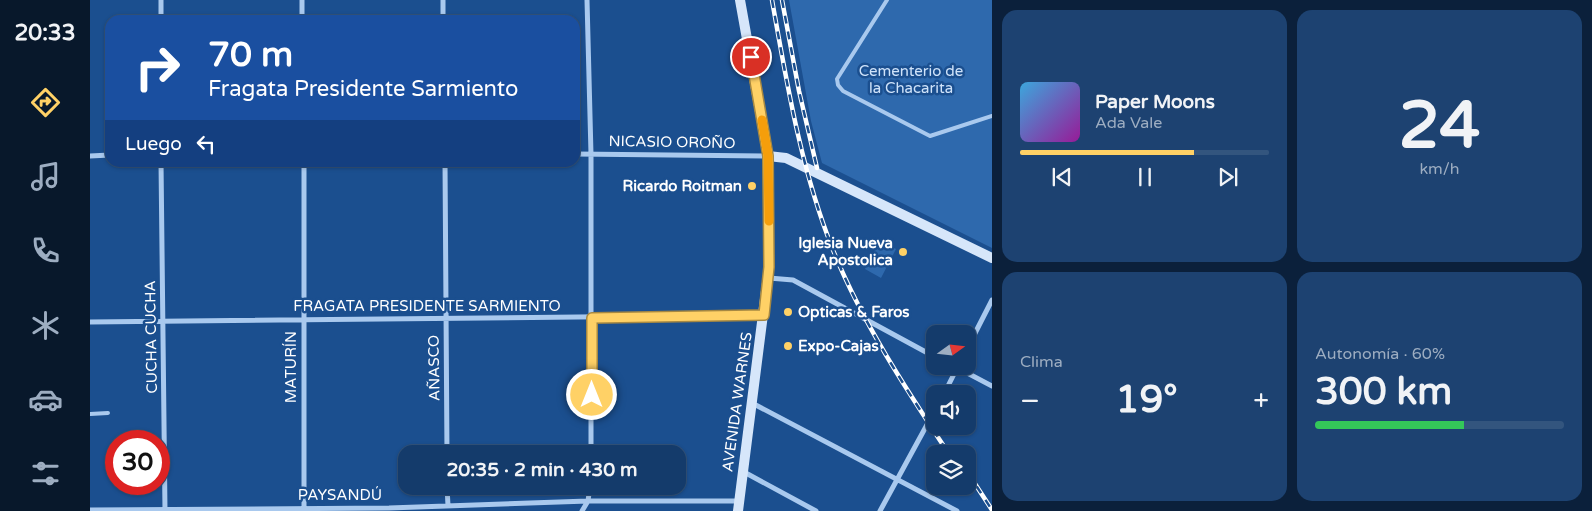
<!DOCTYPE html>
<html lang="es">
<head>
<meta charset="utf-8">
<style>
  :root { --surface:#143b6b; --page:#1d4271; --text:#f1f3f6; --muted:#9dadc1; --line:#33557e; --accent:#ffd166 }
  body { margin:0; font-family:"Varela Round",sans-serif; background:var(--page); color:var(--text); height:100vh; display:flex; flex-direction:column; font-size:19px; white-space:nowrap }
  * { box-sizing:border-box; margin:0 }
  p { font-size:16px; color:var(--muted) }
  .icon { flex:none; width:28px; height:28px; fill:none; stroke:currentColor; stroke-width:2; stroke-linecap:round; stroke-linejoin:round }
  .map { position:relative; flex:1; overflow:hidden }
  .panel { display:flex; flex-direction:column; gap:10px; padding:10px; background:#0b203b; width:600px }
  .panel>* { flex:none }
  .top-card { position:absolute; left:15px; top:15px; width:475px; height:152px; border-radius:15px; box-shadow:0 1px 4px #0004,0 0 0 1px var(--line); background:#1a4fa0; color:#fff; overflow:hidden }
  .needle { width:32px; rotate:75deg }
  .fabs { position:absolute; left:836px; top:325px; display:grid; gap:10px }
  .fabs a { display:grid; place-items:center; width:50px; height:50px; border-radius:10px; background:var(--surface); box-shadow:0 1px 4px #0004,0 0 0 1px var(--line); font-size:25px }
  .speed { position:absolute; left:15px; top:430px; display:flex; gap:10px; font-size:25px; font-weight:700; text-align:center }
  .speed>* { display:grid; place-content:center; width:65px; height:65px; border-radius:50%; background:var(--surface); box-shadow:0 1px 4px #0004,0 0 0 1px var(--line); line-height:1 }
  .speed .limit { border:8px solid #d22; background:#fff; color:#111 }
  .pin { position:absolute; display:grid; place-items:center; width:42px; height:42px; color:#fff; margin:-21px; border:2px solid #fff; border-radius:50%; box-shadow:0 1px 5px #0007 }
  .me { position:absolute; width:55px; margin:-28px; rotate:0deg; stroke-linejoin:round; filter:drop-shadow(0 0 4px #0008) }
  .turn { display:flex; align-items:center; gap:18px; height:105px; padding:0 20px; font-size:22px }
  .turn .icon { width:65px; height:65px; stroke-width:2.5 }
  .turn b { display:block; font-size:35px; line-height:42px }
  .then { display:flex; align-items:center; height:48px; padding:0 20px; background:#0003; gap:10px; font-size:19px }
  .big { font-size:38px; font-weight:700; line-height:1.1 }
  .panel .tile { flex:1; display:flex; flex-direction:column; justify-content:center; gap:8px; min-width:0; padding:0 18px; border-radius:15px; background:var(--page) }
  .panel .dial { align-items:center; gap:0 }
  .dial b { font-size:65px; line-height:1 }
  .song { display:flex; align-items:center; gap:15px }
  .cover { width:60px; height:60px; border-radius:8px; background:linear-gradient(135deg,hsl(200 70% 55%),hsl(300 70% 35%)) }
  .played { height:5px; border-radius:2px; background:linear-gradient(90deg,var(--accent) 70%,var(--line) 70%) }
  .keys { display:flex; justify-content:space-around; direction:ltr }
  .heat { display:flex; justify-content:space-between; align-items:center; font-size:28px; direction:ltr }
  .charge { height:8px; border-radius:4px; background:linear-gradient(90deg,#34c759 60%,var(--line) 0) }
  .panel .tiles { flex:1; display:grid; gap:10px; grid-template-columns:repeat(2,1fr) }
  .trip { position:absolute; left:308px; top:445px; width:288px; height:50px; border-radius:15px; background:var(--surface); box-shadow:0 1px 4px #0004,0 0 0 1px var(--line); font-weight:700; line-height:50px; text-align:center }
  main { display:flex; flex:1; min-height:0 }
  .tabs { display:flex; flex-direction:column; width:90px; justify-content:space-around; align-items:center; background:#08182b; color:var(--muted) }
  .tabs .icon { width:35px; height:35px }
  .tabs .active { color:var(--accent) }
  .tabs b { font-size:22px; color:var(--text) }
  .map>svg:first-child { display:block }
  .green { fill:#2e69ad }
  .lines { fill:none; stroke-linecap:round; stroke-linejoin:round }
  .lane { stroke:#a9c9ee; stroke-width:4 }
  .street { stroke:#a9c9ee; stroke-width:5 }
  .secondary { stroke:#d6e6fa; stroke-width:10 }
  .rail-casing { stroke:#fff; stroke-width:4.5 }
  .rail { stroke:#1b4f8f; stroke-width:2.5; stroke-dasharray:8; stroke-linecap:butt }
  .route-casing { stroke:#a68842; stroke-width:12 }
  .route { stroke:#ffd166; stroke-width:9 }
  .slow { stroke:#f59e0b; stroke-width:9 }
  .poi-dot { fill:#ffd166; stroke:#1b4f8f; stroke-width:2 }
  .labels { text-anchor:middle; stroke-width:5; stroke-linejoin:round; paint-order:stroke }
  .park-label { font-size:15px; fill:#cfe3fa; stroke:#1b4f8f }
  .street-label { font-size:15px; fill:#fff; stroke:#1b4f8f }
  .poi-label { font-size:15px; font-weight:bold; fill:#fff; stroke:#1b4f8f; text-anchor:end }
</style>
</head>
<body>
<main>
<nav class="tabs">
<b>20:33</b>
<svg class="icon active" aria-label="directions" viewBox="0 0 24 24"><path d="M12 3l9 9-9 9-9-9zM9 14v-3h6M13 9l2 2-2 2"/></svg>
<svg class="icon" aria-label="music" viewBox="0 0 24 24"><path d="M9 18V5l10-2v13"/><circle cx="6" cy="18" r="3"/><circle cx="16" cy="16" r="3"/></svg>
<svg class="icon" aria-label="phone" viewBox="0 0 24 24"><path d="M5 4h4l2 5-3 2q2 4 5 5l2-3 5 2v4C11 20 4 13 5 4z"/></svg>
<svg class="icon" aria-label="climate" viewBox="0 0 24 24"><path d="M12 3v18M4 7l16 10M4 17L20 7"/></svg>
<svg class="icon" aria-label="car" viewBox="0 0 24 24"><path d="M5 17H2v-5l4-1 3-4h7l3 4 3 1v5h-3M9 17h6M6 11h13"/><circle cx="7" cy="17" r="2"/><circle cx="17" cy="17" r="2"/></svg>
<svg class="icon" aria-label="filters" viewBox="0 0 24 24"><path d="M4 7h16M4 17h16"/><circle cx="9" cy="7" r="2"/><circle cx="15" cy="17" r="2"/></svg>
</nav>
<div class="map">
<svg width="902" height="511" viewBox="0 0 902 511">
  <rect width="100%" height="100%" fill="#1b4f8f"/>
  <!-- green -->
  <path class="green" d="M699 0H902V248L732 163 721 121Z
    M790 240 806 249 791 278 775 269Z"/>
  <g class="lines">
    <!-- lane -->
    <path class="lane" d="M797 0 747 79 748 85 753 91 840 136 902 116
      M0 414 18 413"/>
    <!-- street -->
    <path class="street" d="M212 0V20
      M353 0V20
      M497 0 501 154V454
      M71 20V0
      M485 154 678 156
      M0 156 20 155
      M71 162 75 511
      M214 162V509
      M355 162 357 454
      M679 278 703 280 845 357
      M0 322 674 315
      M878 347 902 300
      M864 366 902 386
      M854 394 868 366
      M662 403 867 511
      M654 472 726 511
      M357 486 358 506
      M0 510 299 508 498 501H649
      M492 511 498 501 500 486
      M790 511 845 410"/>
    <!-- secondary -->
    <path class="secondary" d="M678 156 696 158 902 258
      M648 511 679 267 678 156 650 0"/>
    <defs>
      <path id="rail" d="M682 0C697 84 711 170 743 250 772 322 816 389 859 454
        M692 0 709 91 727 168
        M878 473 902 510"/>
    </defs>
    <!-- rail casing -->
    <use href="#rail" class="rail-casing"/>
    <!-- rail -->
    <use href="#rail" class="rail"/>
  </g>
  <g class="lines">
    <defs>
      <path id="route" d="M502 395V318L674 315 679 267 678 156 661 57"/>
    </defs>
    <!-- route casing -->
    <use href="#route" class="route-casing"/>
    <!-- route -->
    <use href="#route" class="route"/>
    <!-- slow -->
    <path class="slow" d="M672 120 678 156 679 221"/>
  </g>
  <!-- markers -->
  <g class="poi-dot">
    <circle cx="662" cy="186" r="5"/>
    <circle cx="813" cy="252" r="5"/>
    <circle cx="698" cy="312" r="5"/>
    <circle cx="698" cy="346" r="5"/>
  </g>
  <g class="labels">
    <!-- park labels -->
    <g class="park-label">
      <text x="821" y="76">Cementerio de<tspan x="821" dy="17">la Chacarita</tspan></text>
    </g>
    <!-- street labels -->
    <g class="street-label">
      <text transform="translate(582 142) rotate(1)" y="5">NICASIO OROÑO</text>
      <text x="337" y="311">FRAGATA PRESIDENTE SARMIENTO</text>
      <text transform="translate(61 337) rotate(-91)" y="5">CUCHA CUCHA</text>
      <text transform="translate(201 367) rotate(-90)" y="5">MATURÍN</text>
      <text transform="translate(344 368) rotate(-91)" y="5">AÑASCO</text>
      <text transform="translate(647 402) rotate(-82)" y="5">AVENIDA WARNES</text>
      <text x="250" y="500">PAYSANDÚ</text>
    </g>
    <!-- poi labels -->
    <g class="poi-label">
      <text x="652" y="191">Ricardo Roitman</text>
      <text x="803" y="248">Iglesia Nueva<tspan x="803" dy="17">Apostolica</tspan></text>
      <text x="708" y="317" text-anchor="start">Opticas &amp; Faros</text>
      <text x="708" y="351" text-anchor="start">Expo-Cajas</text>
    </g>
  </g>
</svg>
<div class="fabs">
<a><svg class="needle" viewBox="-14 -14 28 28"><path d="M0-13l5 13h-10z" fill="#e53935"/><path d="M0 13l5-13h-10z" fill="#9dadc1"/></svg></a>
<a><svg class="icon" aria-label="sound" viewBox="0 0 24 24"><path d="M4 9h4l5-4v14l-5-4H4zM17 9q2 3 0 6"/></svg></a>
<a><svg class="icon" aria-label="layers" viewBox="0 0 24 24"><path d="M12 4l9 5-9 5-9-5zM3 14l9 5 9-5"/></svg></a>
</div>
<div class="speed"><div class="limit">30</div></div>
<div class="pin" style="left:661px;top:57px;background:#d93025"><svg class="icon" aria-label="arrive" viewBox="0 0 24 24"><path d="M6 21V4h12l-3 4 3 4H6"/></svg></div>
<svg class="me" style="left:502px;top:395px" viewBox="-20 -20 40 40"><circle r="17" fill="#ffd166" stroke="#fff" stroke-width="3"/><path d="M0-11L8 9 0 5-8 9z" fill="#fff"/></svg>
<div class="trip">20:35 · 2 min · 430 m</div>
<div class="top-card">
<div class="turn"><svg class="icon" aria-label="right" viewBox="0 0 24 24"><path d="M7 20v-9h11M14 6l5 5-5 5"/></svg><div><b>70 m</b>Fragata Presidente Sarmiento</div></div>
<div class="then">Luego<svg class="icon" aria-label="left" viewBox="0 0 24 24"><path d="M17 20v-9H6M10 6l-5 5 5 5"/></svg></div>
</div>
</div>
<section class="panel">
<div class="tiles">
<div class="tile">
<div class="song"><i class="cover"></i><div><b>Paper Moons</b><p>Ada Vale</p></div></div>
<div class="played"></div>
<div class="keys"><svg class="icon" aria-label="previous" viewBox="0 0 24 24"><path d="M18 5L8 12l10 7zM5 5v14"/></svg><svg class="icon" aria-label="pause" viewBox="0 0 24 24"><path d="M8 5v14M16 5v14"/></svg><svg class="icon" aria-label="next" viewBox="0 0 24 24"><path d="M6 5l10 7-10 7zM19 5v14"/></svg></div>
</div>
<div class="tile dial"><b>24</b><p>km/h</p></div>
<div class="tile"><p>Clima</p>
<div class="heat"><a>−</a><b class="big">19°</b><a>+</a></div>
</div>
<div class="tile"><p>Autonomía · 60%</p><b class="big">300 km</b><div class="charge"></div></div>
</div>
</section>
</main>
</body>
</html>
